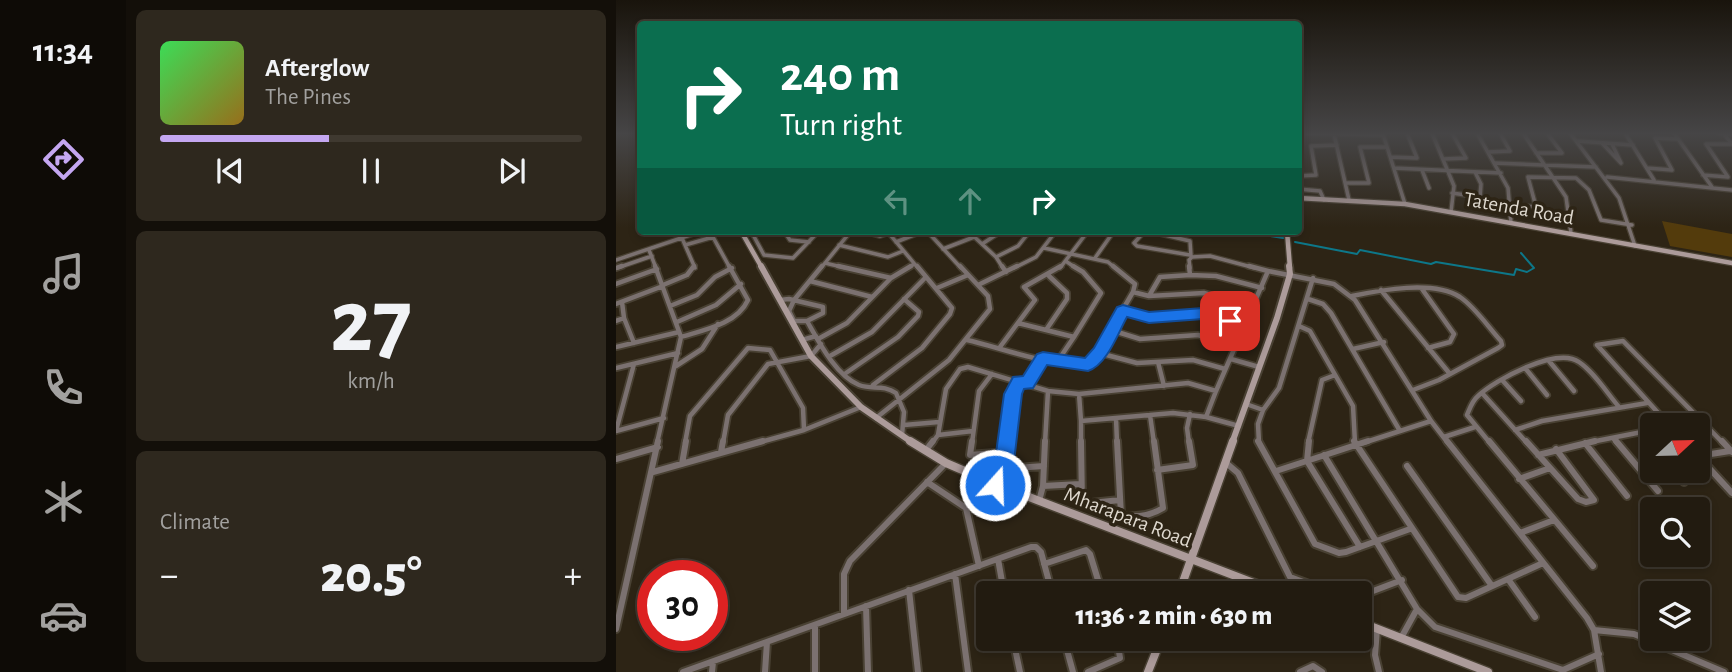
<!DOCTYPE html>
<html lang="en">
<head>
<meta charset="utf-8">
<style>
  :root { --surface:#221b10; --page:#2e281e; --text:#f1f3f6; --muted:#a2a19f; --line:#3f3930; --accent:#c4a7f1 }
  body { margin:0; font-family:"Alegreya Sans",sans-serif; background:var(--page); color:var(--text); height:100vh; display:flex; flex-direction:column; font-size:26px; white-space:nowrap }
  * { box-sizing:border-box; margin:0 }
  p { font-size:23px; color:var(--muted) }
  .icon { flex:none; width:38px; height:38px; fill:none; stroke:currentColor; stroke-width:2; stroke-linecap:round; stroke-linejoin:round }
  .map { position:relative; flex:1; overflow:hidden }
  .sheet { display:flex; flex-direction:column; gap:10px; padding:10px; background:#130f09; width:490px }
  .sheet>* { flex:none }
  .banner { position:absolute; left:21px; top:21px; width:665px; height:214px; border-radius:7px; box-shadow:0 4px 10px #0003,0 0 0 2px var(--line); background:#0b6e4f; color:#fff; overflow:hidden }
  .needle { width:46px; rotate:68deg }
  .buttons { position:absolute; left:1024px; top:413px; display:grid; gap:14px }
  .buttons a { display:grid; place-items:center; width:70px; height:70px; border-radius:7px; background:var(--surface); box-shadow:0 4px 10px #0003,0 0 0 2px var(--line); font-size:35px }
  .speed { position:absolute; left:21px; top:560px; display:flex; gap:14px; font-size:35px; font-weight:700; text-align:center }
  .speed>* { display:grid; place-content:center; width:91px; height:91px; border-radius:50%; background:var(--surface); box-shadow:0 4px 10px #0003,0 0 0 2px var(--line); line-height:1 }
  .speed .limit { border:10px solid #d22; background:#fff; color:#111 }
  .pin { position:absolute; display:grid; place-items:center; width:60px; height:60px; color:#fff; margin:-30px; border-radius:14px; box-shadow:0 4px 10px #0006 }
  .me { position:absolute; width:77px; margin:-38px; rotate:20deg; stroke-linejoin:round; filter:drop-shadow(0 0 5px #0008) }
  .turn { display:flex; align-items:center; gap:24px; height:147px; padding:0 28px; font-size:32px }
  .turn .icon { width:91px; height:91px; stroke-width:2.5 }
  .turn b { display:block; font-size:49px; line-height:60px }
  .lanes { display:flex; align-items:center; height:66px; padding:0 28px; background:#0003; justify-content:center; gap:35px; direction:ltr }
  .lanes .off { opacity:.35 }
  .big { font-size:52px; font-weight:800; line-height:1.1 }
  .sheet .tile { flex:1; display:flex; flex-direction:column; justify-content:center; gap:10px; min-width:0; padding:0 24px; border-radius:10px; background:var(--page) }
  .sheet .dial { align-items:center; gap:0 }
  .dial b { font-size:91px; line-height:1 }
  .song { display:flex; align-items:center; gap:21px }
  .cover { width:84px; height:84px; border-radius:10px; background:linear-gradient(135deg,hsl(130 70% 55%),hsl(40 70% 35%)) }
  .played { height:7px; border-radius:4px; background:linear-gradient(90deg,var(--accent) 40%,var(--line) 40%) }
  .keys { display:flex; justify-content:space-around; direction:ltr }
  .heat { display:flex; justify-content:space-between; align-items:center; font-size:38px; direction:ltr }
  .trip { position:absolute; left:360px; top:581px; width:396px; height:70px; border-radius:7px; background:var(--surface); box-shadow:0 4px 10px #0003,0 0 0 2px var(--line); font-weight:800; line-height:70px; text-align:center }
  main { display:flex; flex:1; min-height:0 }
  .dock { display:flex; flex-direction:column; width:126px; justify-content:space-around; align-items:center; background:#0e0b06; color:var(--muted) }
  .dock .icon { width:49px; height:49px }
  .dock .selected { color:var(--accent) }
  .dock b { font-size:32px; color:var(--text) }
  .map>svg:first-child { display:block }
  .green { fill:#533b0c }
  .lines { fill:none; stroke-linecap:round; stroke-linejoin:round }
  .stream { stroke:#0d7789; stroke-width:2 }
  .street-far2-casing { stroke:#494133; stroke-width:6 }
  .street-far1-casing { stroke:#494133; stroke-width:8 }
  .street-casing { stroke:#494133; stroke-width:10 }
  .secondary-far2-casing { stroke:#494133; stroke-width:7 }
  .secondary-far1-casing { stroke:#494133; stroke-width:10 }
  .secondary-casing { stroke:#494133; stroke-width:11 }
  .street-far2 { stroke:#7b7170; stroke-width:3.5 }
  .street-far1 { stroke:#7b7170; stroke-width:4.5 }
  .street { stroke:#7b7170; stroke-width:6 }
  .secondary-far2 { stroke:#ac9b9a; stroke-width:4.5 }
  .secondary-far1 { stroke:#ac9b9a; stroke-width:6 }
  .secondary { stroke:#ac9b9a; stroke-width:8 }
  .route { fill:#1a73e8; stroke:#114b97; stroke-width:2 }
  .labels { text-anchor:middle; stroke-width:7; stroke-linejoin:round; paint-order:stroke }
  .street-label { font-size:21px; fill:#ded8ce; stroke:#2d2415 }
</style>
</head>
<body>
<main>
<nav class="dock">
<b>11:34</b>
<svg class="icon selected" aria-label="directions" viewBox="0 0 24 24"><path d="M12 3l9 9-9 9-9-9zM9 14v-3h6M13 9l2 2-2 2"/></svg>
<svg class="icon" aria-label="music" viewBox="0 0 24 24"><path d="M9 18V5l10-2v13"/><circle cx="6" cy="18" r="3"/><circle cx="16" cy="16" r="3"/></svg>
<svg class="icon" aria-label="phone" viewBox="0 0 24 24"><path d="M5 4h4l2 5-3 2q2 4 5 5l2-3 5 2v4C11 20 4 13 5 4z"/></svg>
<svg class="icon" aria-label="climate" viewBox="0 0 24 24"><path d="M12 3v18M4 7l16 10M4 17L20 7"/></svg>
<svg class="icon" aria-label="car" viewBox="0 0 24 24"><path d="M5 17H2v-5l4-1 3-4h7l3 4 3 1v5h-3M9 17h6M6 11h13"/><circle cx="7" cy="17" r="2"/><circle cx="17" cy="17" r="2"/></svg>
</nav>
<section class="sheet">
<div class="tile">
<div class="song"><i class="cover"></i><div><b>Afterglow</b><p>The Pines</p></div></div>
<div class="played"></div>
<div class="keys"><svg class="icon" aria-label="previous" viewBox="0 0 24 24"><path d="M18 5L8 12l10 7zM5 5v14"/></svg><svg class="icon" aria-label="pause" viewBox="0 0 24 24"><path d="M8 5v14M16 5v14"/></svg><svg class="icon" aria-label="next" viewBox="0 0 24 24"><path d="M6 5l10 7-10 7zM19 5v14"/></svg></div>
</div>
<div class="tile dial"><b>27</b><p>km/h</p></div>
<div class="tile"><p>Climate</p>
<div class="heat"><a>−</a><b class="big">20.5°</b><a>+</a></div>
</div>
</section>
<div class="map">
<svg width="1116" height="672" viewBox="0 0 1116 672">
  <rect width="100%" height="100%" fill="#2d2415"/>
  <!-- green -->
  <path class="green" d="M1046 221 1116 234V257L1054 246Z"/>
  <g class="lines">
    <!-- stream -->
    <path class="stream" d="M624 231 667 238
      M679 242 741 254 744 250 815 264 820 262 898 275 900 269 911 272 918 268 905 253"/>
    <defs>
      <path id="street-far2" d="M689 133 767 135
        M816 133 838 186 835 212
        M861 133 892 188 895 223
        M907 133 950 197 955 233
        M954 133 1003 198 1019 246
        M1009 133 1038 180
        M1058 133 1096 187
        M1103 133 1116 134
        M718 134 733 200
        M767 134 789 204
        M1108 134 1116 144
        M962 141 1017 145
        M986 143 1005 163 996 144
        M872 152 894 151 884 133
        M920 153H946L931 133
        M775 157 801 158 791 133
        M827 159 850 158 836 133
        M879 163 980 167
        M778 168 885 173
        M1031 168 1056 170 1039 138 1062 139
        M806 170 813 188
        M1087 175 1112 177 1090 144H1116
        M682 176 700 175 695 146 721 145
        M991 177 1116 190
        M730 183H753L744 147H771
        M682 189 704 191 708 200
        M836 193 864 197 865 184 859 172
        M894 205 920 207 912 177 960 178 973 190 985 220 1016 225
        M135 231 148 255 177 258 203 231
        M168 231 174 240 193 242
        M246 231 264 236 273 233
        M271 231 302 268
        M311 231 345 268
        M352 231 380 257 387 268
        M529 231 518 243 521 246 574 255
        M532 231 574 241 575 256
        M66 238 79 268
        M280 242 308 231
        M366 244 386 231
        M69 245 97 237 114 268
        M223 245 272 257 287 251
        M428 248 492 262 499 268
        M327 249 358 237
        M33 250 40 268
        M380 257 402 246 414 231
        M479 258 498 231
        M0 260 86 231
        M451 262 460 268
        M209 263 230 268
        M1 268 36 256
        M205 268 235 231
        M292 268 298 264
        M398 268 420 257 440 231
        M444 268 472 231
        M574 268 573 260 576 257 594 256 639 268"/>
      <path id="street-far1" d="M39 266 65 337 41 443
        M206 266 178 300 173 311 178 321H191C203 342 220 376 243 385 256 390 267 384 280 393L288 412 286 435
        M222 266 275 278
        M386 266 390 272
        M457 266 467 272 485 293 458 337
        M573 266 574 275 600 276 646 288
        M633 266 652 271
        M0 268 6 266
        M433 276 451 293V299L430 330 458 337 441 362
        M194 281 256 297
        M0 284 41 269
        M47 285 71 275 78 266
        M362 285 401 266
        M321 288 352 275
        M806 289 838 334 834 342 812 348
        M765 290 834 374
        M517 292 533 296 544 277 574 275
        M533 296 588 293 637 307
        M736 296C765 290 817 280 844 297 859 307 873 328 885 341L886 345 882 348 823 380 797 390
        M692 299 707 304 715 313 784 431
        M164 300 173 299 207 307V313L191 321
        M6 302 8 318 18 343
        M0 304 47 286
        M54 306 81 295 99 277 116 268
        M507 310 533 317 587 313 629 325
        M0 321 8 318
        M61 322 100 305 125 284
        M402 323 430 330
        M683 326 694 331 737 406 739 443
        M495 330 524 339 582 335 620 347
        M65 337C88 330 121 324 132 300L113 266
        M202 339 231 323 275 278 295 266
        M186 340 200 336
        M351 340C387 348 440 370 476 362L517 292 519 284 497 266
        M0 347 63 332
        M384 347 419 300 408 287 445 266
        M737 349 768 342
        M483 353 521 363 577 360 609 369
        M214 356 256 332 310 277
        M615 359 643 367
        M933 361 958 391
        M542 362 548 386
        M60 366 86 349 102 324
        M0 368 62 353
        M909 368 931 395
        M230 373 282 337 302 316 303 312 288 299
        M887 381 905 401
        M411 383 427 359
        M257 385 306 348 334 314 336 308 301 266
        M600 391 652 271 718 284 739 300 815 421 832 443
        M866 393 911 443
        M463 394 465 421
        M630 404 647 410 642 424 643 443
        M647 410 663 388 697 278
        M534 415 538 443
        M590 417 623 426
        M260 418 333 360 374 309 372 296 344 266
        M500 418 501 443
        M288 425 323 422
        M1053 425 981 345 1007 341 1107 443
        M899 430 926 421 1031 403
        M0 431 18 364
        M0 431 48 418
        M1025 433 1034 443
        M322 435 357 431
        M828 437 859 427
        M997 438 1001 443
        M69 443 74 416 132 348 154 350 187 408 188 430
        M107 443 112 415 152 364 195 356 205 344
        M141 443 188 430 245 407
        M316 443 322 435 330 389 344 369 352 367 432 391 463 394 572 383 600 391 590 417 557 413 465 421V443
        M356 443 363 391 376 374
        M391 443 395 407 403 381
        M429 443 432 391
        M573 443 571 428 574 414
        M692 443 706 380 719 375
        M747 443 815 421
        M874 443 851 415C854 408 856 401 862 396 879 380 941 346 963 362 978 372 991 393 1003 407
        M970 443 1036 430"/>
      <path id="street" d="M356 441 354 455 391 452
        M465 441 466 504 504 500
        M501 441 505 515C520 518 534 516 547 508L538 441
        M642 441 699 544 723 553 730 552 794 529
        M693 441 691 461 744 547
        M738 441 842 597 850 598 927 563
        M831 441 971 618 978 630 985 672
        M873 441 977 566
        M910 441 962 499 970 502 978 500 940 449
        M1000 441 1042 491
        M1033 441 1036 445
        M1106 441 1116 452
        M969 443 1011 496
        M310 450 317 441
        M105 452 107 441
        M708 455 801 609 785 638
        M922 455 979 441
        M1082 456 1116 493
        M1082 456 1114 451
        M0 459 42 447
        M609 462 622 473 674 577 717 593
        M66 464 70 441
        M791 466 876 586
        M387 469 428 466
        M541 470 577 465 573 441
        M660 471 752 441
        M1058 471 1068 482
        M37 472 147 441
        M903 479 934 468
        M311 482 350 508 363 566
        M379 484 391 441
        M427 486 464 484
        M423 501 427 486 429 441
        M904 533 938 520
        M382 559 388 593
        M428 564 470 550 474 554 486 593
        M339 574 352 672
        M892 579 919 617
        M293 590 302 672
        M744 596 786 580
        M250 606 252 672
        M801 609 819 627 947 670 983 654
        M228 614V574L234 561 330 463
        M199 625V672
        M0 629 42 441
        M761 629 759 655 763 672
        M978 630 1018 634 1108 672
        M397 639 404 672
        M448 639 457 672
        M67 672 415 547H420L425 552 436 593
        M96 672 97 662
        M149 672 151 642
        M472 672 504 658 501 639
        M684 672 697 666 706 672"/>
      <path id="secondary-far2" d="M682 198 789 204 1116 263
        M125 231 146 268
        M671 231 674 268"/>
      <path id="secondary-far1" d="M145 266 195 356 245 407 297 443
        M616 443 661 318 674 274 673 266"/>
      <path id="secondary" d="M294 441 330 463 379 484 664 593
        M563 593 617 441
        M744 622 872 672
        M532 672 545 639"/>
    </defs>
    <!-- street-far2 casing -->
    <use href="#street-far2" class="street-far2-casing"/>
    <!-- street-far1 casing -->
    <use href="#street-far1" class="street-far1-casing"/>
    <!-- street casing -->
    <use href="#street" class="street-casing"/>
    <!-- secondary-far2 casing -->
    <use href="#secondary-far2" class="secondary-far2-casing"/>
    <!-- secondary-far1 casing -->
    <use href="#secondary-far1" class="secondary-far1-casing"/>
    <!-- secondary casing -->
    <use href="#secondary" class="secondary-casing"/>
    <!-- street-far2 -->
    <use href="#street-far2" class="street-far2"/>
    <!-- street-far1 -->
    <use href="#street-far1" class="street-far1"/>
    <!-- street -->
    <use href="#street" class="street"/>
    <!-- secondary-far2 -->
    <use href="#secondary-far2" class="secondary-far2"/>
    <!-- secondary-far1 -->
    <use href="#secondary-far1" class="secondary-far1"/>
    <!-- secondary -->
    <use href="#secondary" class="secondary"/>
  </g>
  <!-- sky -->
  <linearGradient id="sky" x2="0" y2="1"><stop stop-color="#19140c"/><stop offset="0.59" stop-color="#464546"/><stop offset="1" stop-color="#464546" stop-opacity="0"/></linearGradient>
  <rect width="1116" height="227" fill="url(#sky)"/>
  <!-- route -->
  <path class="route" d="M507 305 533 312 587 308 620 317 622 321 614 326 587 319 533 323 511 317C502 333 491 365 472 371L431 365 417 388 408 389 406 394 397 470 386 491 379 493 372 491 369 485 378 468 388 394 397 377 407 376 421 354 427 352 469 358 478 348 501 307Z"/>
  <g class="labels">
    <!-- street labels -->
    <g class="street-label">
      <text transform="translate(903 208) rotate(10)" y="7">Tatenda Road</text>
      <text transform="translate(512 517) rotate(21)" y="7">Mharapara Road</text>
    </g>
  </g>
</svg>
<div class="buttons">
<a><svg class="needle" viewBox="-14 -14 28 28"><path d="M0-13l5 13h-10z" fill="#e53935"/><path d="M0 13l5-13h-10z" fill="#a2a19f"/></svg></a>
<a><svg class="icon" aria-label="search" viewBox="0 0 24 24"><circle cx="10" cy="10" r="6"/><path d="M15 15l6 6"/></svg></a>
<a><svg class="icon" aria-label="layers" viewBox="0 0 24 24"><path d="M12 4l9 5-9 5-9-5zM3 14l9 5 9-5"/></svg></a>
</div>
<div class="speed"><div class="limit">30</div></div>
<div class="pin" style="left:614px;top:321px;background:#d93025"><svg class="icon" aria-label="arrive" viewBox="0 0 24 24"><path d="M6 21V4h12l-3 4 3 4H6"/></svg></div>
<svg class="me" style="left:379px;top:485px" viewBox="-20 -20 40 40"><circle r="17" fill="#1a73e8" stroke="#fff" stroke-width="3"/><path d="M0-11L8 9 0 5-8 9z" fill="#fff"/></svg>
<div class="trip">11:36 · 2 min · 630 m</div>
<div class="banner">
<div class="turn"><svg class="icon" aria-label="right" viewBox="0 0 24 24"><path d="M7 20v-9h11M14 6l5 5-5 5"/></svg><div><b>240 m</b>Turn right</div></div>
<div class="lanes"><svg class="icon off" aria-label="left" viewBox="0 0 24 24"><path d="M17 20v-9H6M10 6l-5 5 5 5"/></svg><svg class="icon off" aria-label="ahead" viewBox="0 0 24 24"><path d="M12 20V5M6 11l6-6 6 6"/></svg><svg class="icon" aria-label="right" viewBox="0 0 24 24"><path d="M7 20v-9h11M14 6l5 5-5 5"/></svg></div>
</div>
</div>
</main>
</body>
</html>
